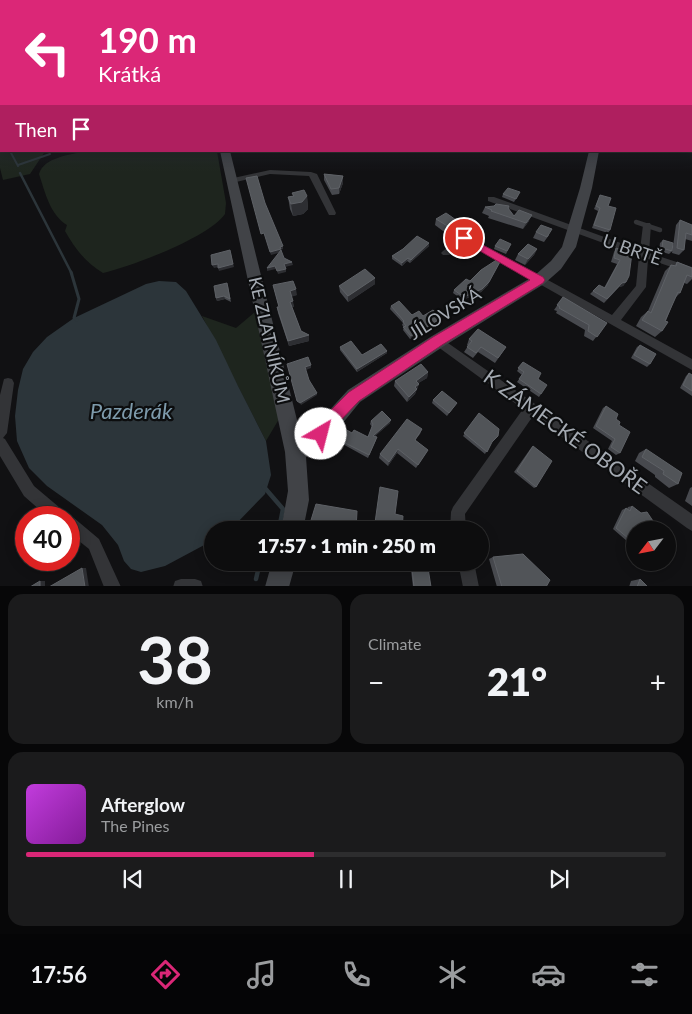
<!DOCTYPE html>
<html lang="en">
<head>
<meta charset="utf-8">
<style>
  :root { --surface:#0d0d0e; --page:#1b1b1c; --text:#f1f3f6; --muted:#9a9c9e; --line:#2d2d2e; --accent:#db2777 }
  body { margin:0; font-family:Lato,sans-serif; background:var(--page); color:var(--text); height:100vh; display:flex; flex-direction:column; font-size:19px; white-space:nowrap }
  * { box-sizing:border-box; margin:0 }
  p { font-size:16px; color:var(--muted) }
  .icon { flex:none; width:28px; height:28px; fill:none; stroke:currentColor; stroke-width:2; stroke-linecap:round; stroke-linejoin:round }
  .map { position:relative; height:586px; overflow:hidden }
  .panel { display:flex; flex-direction:column; gap:8px; padding:8px; background:#070708; flex:1 }
  .panel>* { flex:none }
  .guide { position:absolute; left:0px; top:0px; width:692px; height:152px; box-shadow:0 2px 12px #0003,0 0 0 1px var(--line); background:#db2777; color:#fff; overflow:hidden }
  .needle { width:32px; rotate:238deg }
  .tools { position:absolute; left:626px; top:521px; display:grid; gap:10px }
  .tools a { display:grid; place-items:center; width:50px; height:50px; border-radius:50%; background:var(--surface); box-shadow:0 2px 12px #0003,0 0 0 1px var(--line); font-size:25px }
  .speed { position:absolute; left:15px; top:506px; display:flex; gap:10px; font-size:25px; font-weight:700; text-align:center }
  .speed>* { display:grid; place-content:center; width:65px; height:65px; border-radius:50%; background:var(--surface); box-shadow:0 2px 12px #0003,0 0 0 1px var(--line); line-height:1 }
  .speed .limit { border:8px solid #d22; background:#fff; color:#111 }
  .pin { position:absolute; display:grid; place-items:center; width:42px; height:42px; color:#fff; margin:-21px; border:2px solid #fff; border-radius:50%; box-shadow:0 1px 5px #0007 }
  .me { position:absolute; width:55px; margin:-28px; rotate:37deg; stroke-linejoin:round; filter:drop-shadow(0 0 4px #0008) }
  .turn { display:flex; align-items:center; gap:18px; height:105px; padding:0 15px; font-size:22px }
  .turn .icon { width:65px; height:65px; stroke-width:2.5 }
  .turn b { display:block; font-size:35px; line-height:42px }
  .then { display:flex; align-items:center; height:48px; padding:0 15px; background:#0003; gap:10px; font-size:19px }
  .big { font-size:38px; font-weight:800; line-height:1.1 }
  .panel .widget { flex:1; display:flex; flex-direction:column; justify-content:center; gap:8px; min-width:0; padding:0 18px; border-radius:15px; background:var(--page) }
  .panel .dial { align-items:center; gap:0 }
  .dial b { font-size:65px; line-height:1 }
  .song { display:flex; align-items:center; gap:15px }
  .cover { width:60px; height:60px; border-radius:8px; background:linear-gradient(135deg,hsl(290 70% 55%),hsl(290 70% 35%)) }
  .played { height:5px; border-radius:2px; background:linear-gradient(90deg,var(--accent) 45%,var(--line) 45%) }
  .keys { display:flex; justify-content:space-around; direction:ltr }
  .heat { display:flex; justify-content:space-between; align-items:center; font-size:28px; direction:ltr }
  .panel .tiles { flex:1; display:grid; gap:8px; grid-template-columns:1fr 1fr }
  .widget:last-child { grid-column:span 2 }
  .trip { position:absolute; left:204px; top:521px; width:285px; height:50px; border-radius:25px; background:var(--surface); box-shadow:0 2px 12px #0003,0 0 0 1px var(--line); font-weight:800; line-height:50px; text-align:center }
  .tab-bar { display:flex; height:80px; justify-content:space-around; align-items:center; background:#050506; color:var(--muted) }
  .tab-bar .icon { width:35px; height:35px }
  .tab-bar .active { color:var(--accent) }
  .tab-bar b { font-size:22px; color:var(--text) }
  .map>svg:first-child { display:block }
  .green { fill:#1e251e }
  .water { fill:#2c353a }
  .lines { fill:none; stroke-linecap:round; stroke-linejoin:round }
  .stream-far3 { stroke:#2c353a; stroke-width:2 }
  .stream-far2 { stroke:#2c353a; stroke-width:2.5 }
  .stream-far1 { stroke:#2c353a; stroke-width:3 }
  .stream { stroke:#2c353a; stroke-width:4.5 }
  .lane { stroke:#333437; stroke-width:4.5 }
  .street { fill:#333437; fill-rule:evenodd }
  .secondary { fill:#414347; fill-rule:evenodd }
  .wall { fill:#47494e }
  .shaded-wall { fill:#2d2e32 }
  .building { fill:#515458; stroke:#5e6166 }
  .route { fill:#db2777; stroke:#8e194d }
  .labels { text-anchor:middle; stroke-width:4.5; stroke-linejoin:round; paint-order:stroke }
  .street-label { font-size:18px; fill:#a4aab2; stroke:#0c0d0e }
  .near-street-label { font-size:21px; fill:#a4aab2; stroke:#0c0d0e }
  .near-water-label { font-size:22px; font-style:italic; fill:#7d9aab; stroke:#0c0d0e }
</style>
</head>
<body>
<div class="map">
<svg width="692" height="587" viewBox="0 0 692 587">
  <rect width="100%" height="100%" fill="#111113"/>
  <!-- green -->
  <path class="green" d="M0 90 1 151H49L44 153 30 174 3 180 0 168Z
    M85 151H217L226 203 225 214C208 238 132 266 103 273 86 263 75 249 65 231L67 225C50 215 45 192 39 174 44 157 70 155 85 151Z
    M255 312 279 419 266 441 202 316 236 328Z"/>
  <!-- water -->
  <path class="water" d="M159 281 176 282 186 291 216 340 238 386 266 441 271 475 265 494 234 526 222 525 212 530 208 543 165 566 141 572 131 569 124 561 118 545 102 525 47 486 29 468 17 441 15 416 18 390 23 369 33 352 47 337 74 318 146 284Z"/>
  <g class="lines">
    <!-- stream-far3 -->
    <path class="stream-far3" d="M0 133 1 135
      M10 151 18 166
      M18 165 50 154"/>
    <!-- stream-far2 -->
    <path class="stream-far2" d="M20 173 72 274"/>
    <!-- stream-far1 -->
    <path class="stream-far1" d="M71 272 79 299 74 318 77 320"/>
    <!-- stream -->
    <path class="stream" d="M264 487 283 509 280 524 275 530
      M256 579 260 562"/>
    <!-- lane -->
    <path class="lane" d="M636 222 660 230"/>
    <!-- street -->
    <path class="street" d="M270 170 311 172 317 174 336 213 335 215H329L309 176 270 174 232 183 228 181 229 179Z
      M488 197H494L640 250 643 225 644 223H650L651 225 649 253 692 267V274L648 259 646 287 621 320 692 359V370L465 242 449 255H443L441 253 443 251 461 236H467L612 315 636 286 639 256 488 201Z
      M438 336 692 514V531L687 528 533 416 465 514 466 530H450L451 512 453 507 523 409 434 344 432 341 434 338Z
      M8 378 12 379 14 383 7 433 3 438 5 439 34 486 66 513 68 516 74 518 99 539 121 587H104L89 549 69 533V518H49L24 496 0 456V395L4 379Z
      M458 562H474L479 587H463Z
      M181 579H195L201 581 203 587H173L175 581Z"/>
    <!-- secondary -->
    <path class="secondary" d="M220 151H230L301 436 314 427 348 390 432 336 534 276 551 261 562 247 580 188 589 151H599L592 188 576 247 561 269 544 284 444 346 360 402 328 441 306 457 309 500 303 530H281L288 491 285 452Z
      M272 562H296L289 587H265Z"/>
  </g>
  <!-- wall -->
  <path class="wall" d="M324 174 343 176V183L339 194 332 195 324 180Z
    M520 192 514 202 502 197 503 194Z
    M292 193 307 196 308 209 303 214 293 216 290 209 288 197 293 196Z
    M600 195 608 206 610 230 608 233 592 228 598 211 594 209Z
    M509 206 508 209 514 216 529 221 523 229 488 218 489 216 482 213 485 207Z
    M436 219 459 222 457 229 447 234 435 225Z
    M680 220 692 225V241L685 239 684 250 679 255 672 253 676 225Z
    M536 232 549 235 544 242 533 238Z
    M663 240 672 251 669 254 659 251 660 243Z
    M511 244 506 254 494 249 495 246Z
    M429 246 410 263 407 261 402 266 392 259V256L403 249Z
    M616 248 626 282 623 286 619 287 604 303 590 294 593 291 604 288 617 264 611 262 614 252Z
    M537 249 534 255 525 265 515 260 518 254Z
    M677 262 692 268V279L687 284 684 283 680 293 675 298 662 331 655 337 636 326 641 317 648 311 665 271 671 265 674 266Z
    M375 278V284L348 302 340 292 339 286Z
    M470 281 488 285 481 292 463 300 453 293 454 290Z
    M273 285 297 295 291 296 294 307H292L301 331 309 335V341L289 346 278 313 277 307H279Z
    M228 286 231 302 225 299 217 301 216 298Z
    M563 297 607 323 593 341 584 336 585 330 556 313 557 311 554 310Z
    M391 306 412 315 441 321 410 339 403 330 404 327 402 325 403 323 390 309Z
    M469 339 506 347 495 363 478 352 473 358 464 352 468 346 467 345Z
    M640 345 650 364 647 367 631 358 637 347Z
    M340 347 362 355 387 351V353L357 372 340 350Z
    M523 362 538 379 541 394 539 397 517 382 522 375 517 371Z
    M428 372 427 378 418 383 419 384 415 394 407 402 394 386 395 381Z
    M689 373 692 375V396L680 388 686 376Z
    M433 400 457 403 447 416 432 403Z
    M606 406 616 419 619 425 620 453 616 455 608 449 612 441 593 428 603 408Z
    M479 413 491 443 485 454 463 436Z
    M371 421 390 423 375 436 376 440 368 458 339 442V440L352 433 368 437 372 427 370 424Z
    M422 429 420 434 415 440 428 450 416 468 397 453 388 466 379 458 380 454Z
    M533 446 536 487 534 488 514 472 531 448Z
    M646 449 678 484 669 488 655 477V475L635 461 639 453Z
    M692 487V506L685 501 690 488Z
    M632 506 635 530V548L613 529 622 510 626 508 627 509 628 507Z
    M493 557 546 587H497L489 559Z
    M412 569 431 587H413L411 570Z
    M640 579 648 587H629L631 581Z"/>
  <!-- shaded-wall -->
  <path class="shaded-wall" d="M343 176V183L339 194V188Z
    M307 196 308 209 303 214 293 216 291 204Z
    M532 215 529 221 523 229 526 223Z
    M459 222 457 229 447 234 449 227Z
    M429 243V246L410 263 411 260Z
    M283 246V249L281 250 282 252 271 255 270 252 280 247Z
    M537 249 534 255 525 265 528 259Z
    M231 253 234 267 219 271 218 268Z
    M408 258 407 261 402 266V263Z
    M501 260 488 285 481 292 463 300 464 297Z
    M292 262 293 265 285 267 284 264Z
    M218 264 219 267 214 268 212 265Z
    M275 266 276 269 267 271V268Z
    M286 269V272L278 274 277 271Z
    M375 278V284L348 302V296Z
    M626 282 623 286 619 287 604 303 622 283Z
    M296 289 297 295 291 297 290 291Z
    M224 296 225 299 217 301 216 298Z
    M293 301 294 307H292L290 302Z
    M442 318 441 321 410 339 411 336Z
    M309 335V341L289 346 288 341Z
    M387 351V353L357 372V369Z
    M311 365V368L306 370 305 367Z
    M428 372 427 378 414 386 416 381Z
    M419 384 415 394 407 402 409 397 415 387Z
    M317 393V395L301 405 300 403Z
    M391 420 390 423 373 438V436Z
    M398 449 397 453 388 466 389 462Z
    M82 568H86L89 587H85Z
    M40 581H45V587H40Z"/>
  <!-- building -->
  <path class="building" d="M324 174 343 176 339 188 331 189Z
    M257 176 265 203 283 246 280 247 281 249 270 252 264 233 261 234 246 178Z
    M508 188 520 192 516 199 503 194Z
    M304 190 307 196 302 202 291 204 288 197 294 196 292 193Z
    M600 195 611 198 608 206 616 208 610 230 594 225 600 208 596 206Z
    M496 204 509 206 508 208 514 216 519 210 532 215 526 223 491 211 492 210 485 207 494 206Z
    M446 213 459 222 449 227 436 219Z
    M680 220 692 225V235L686 233 684 250 677 248Z
    M541 225 552 229 547 237 536 232Z
    M417 236 429 243 411 260 408 258 402 263 392 256 403 249Z
    M500 239 511 244 507 251 495 246Z
    M663 240 673 243 672 251 662 248Z
    M528 244 537 249 528 259 518 254Z
    M616 248 632 253 629 276 626 282 622 283 607 299 593 291 599 285 605 288 620 260 614 258Z
    M230 250 233 264 218 268V264L212 265 211 255Z
    M281 250 284 258 292 262 284 264 286 269 277 271 275 266 267 268Z
    M498 259 501 260 489 282 482 289 464 297 454 290 466 279 470 281 481 270Z
    M677 262 692 268V277L687 275 680 293 678 292 665 321 668 322 662 331 642 320 648 311 651 313 671 265 676 266Z
    M365 269 375 278 348 296 339 286Z
    M293 281 296 289 290 291 293 301 290 302 301 331 309 335 288 341 277 307H279L273 285Z
    M227 283 230 299 224 296 216 298 214 286Z
    M563 297 607 323 597 337 588 331 589 325 559 308 560 307 557 305Z
    M399 301 412 315 419 311 423 316 433 310 442 318 411 336 403 327 406 326 403 322 404 321 391 306Z
    M478 329 506 347 498 358 481 347 476 353 467 347 472 341 469 339Z
    M351 341 362 355 381 344 387 351 357 369 340 347Z
    M640 345 656 354 650 364 634 355Z
    M308 357 311 365 305 367 309 380 317 393 300 403 297 401 287 364Z
    M523 362 541 373 538 379 547 385 541 394 519 379 524 372 518 368Z
    M421 364 428 372 416 381 419 384 415 387 417 389 409 397 395 381Z
    M689 373 692 375V391L683 385Z
    M442 391 457 403 449 413 433 400Z
    M606 406 618 414 616 419 620 422 619 425 630 432 620 453 611 447 615 439 596 426Z
    M382 411 391 420 373 436 377 437 369 455 339 440 345 429 352 433 354 430 368 437 373 424 371 421Z
    M479 413 499 429 498 436 492 442 487 452 464 433Z
    M407 419 422 429 415 440 428 450 418 465 398 449 389 462 380 454Z
    M533 446 552 461 536 487 517 471Z
    M646 449 682 473 678 484 663 474 664 471 642 457Z
    M380 487 398 491 395 514 403 516 402 530H374Z
    M316 504 357 511 356 530H308Z
    M632 506 641 513 647 512 655 524 652 530H635V544L616 528 626 508 630 511Z
    M523 554 550 580 546 587H502L493 557Z
    M308 562H322L321 567Z
    M82 568 85 587H49Z
    M428 568 431 587H414L412 569Z
    M640 579 648 587H637Z
    M40 581V587H30Z"/>
  <!-- sky -->
  <linearGradient id="sky" x2="0" y2="1"><stop stop-color="#09090a"/><stop offset="0.52" stop-color="#323844"/><stop offset="1" stop-color="#323844" stop-opacity="0"/></linearGradient>
  <rect width="692" height="172" fill="url(#sky)"/>
  <!-- route -->
  <path class="route" d="M464 235 543 277 545 280 543 283 442 345 359 401 340 421 327 439 321 442 316 439 314 434 330 411 349 392 433 337 530 280 461 240 459 238Z"/>
  <g class="labels">
    <!-- street labels -->
    <g class="street-label">
      <text transform="translate(632 250) rotate(19)" y="6">U BRTĚ</text>
      <text transform="translate(445 314) rotate(-32)" y="6">JÍLOVSKÁ</text>
      <text transform="translate(269 340) rotate(77)" y="6">KE ZLATNÍKŮM</text>
    </g>
    <!-- near-street labels -->
    <g class="near-street-label">
      <text transform="translate(565 432) rotate(36)" y="7">K ZÁMECKÉ OBOŘE</text>
    </g>
    <!-- near-water labels -->
    <g class="near-water-label">
      <text x="131" y="419">Pazderák</text>
    </g>
  </g>
</svg>
<div class="tools">
<a><svg class="needle" viewBox="-14 -14 28 28"><path d="M0-13l5 13h-10z" fill="#e53935"/><path d="M0 13l5-13h-10z" fill="#9a9c9e"/></svg></a>
</div>
<div class="speed"><div class="limit">40</div></div>
<div class="pin" style="left:464px;top:238px;background:#d93025"><svg class="icon" aria-label="arrive" viewBox="0 0 24 24"><path d="M6 21V4h12l-3 4 3 4H6"/></svg></div>
<svg class="me" style="left:321px;top:434px" viewBox="-20 -20 40 40"><circle r="19" fill="#fff"/><path d="M0-13L10 11 0 6-10 11z" fill="#db2777"/></svg>
<div class="trip">17:57 · 1 min · 250 m</div>
<div class="guide">
<div class="turn"><svg class="icon" aria-label="left" viewBox="0 0 24 24"><path d="M17 20v-9H6M10 6l-5 5 5 5"/></svg><div><b>190 m</b>Krátká</div></div>
<div class="then">Then<svg class="icon" aria-label="arrive" viewBox="0 0 24 24"><path d="M6 21V4h12l-3 4 3 4H6"/></svg></div>
</div>
</div>
<section class="panel">
<div class="tiles">
<div class="widget dial"><b>38</b><p>km/h</p></div>
<div class="widget"><p>Climate</p>
<div class="heat"><a>−</a><b class="big">21°</b><a>+</a></div>
</div>
<div class="widget">
<div class="song"><i class="cover"></i><div><b>Afterglow</b><p>The Pines</p></div></div>
<div class="played"></div>
<div class="keys"><svg class="icon" aria-label="previous" viewBox="0 0 24 24"><path d="M18 5L8 12l10 7zM5 5v14"/></svg><svg class="icon" aria-label="pause" viewBox="0 0 24 24"><path d="M8 5v14M16 5v14"/></svg><svg class="icon" aria-label="next" viewBox="0 0 24 24"><path d="M6 5l10 7-10 7zM19 5v14"/></svg></div>
</div>
</div>
</section>
<nav class="tab-bar">
<b>17:56</b>
<svg class="icon active" aria-label="directions" viewBox="0 0 24 24"><path d="M12 3l9 9-9 9-9-9zM9 14v-3h6M13 9l2 2-2 2"/></svg>
<svg class="icon" aria-label="music" viewBox="0 0 24 24"><path d="M9 18V5l10-2v13"/><circle cx="6" cy="18" r="3"/><circle cx="16" cy="16" r="3"/></svg>
<svg class="icon" aria-label="phone" viewBox="0 0 24 24"><path d="M5 4h4l2 5-3 2q2 4 5 5l2-3 5 2v4C11 20 4 13 5 4z"/></svg>
<svg class="icon" aria-label="climate" viewBox="0 0 24 24"><path d="M12 3v18M4 7l16 10M4 17L20 7"/></svg>
<svg class="icon" aria-label="car" viewBox="0 0 24 24"><path d="M5 17H2v-5l4-1 3-4h7l3 4 3 1v5h-3M9 17h6M6 11h13"/><circle cx="7" cy="17" r="2"/><circle cx="17" cy="17" r="2"/></svg>
<svg class="icon" aria-label="filters" viewBox="0 0 24 24"><path d="M4 7h16M4 17h16"/><circle cx="9" cy="7" r="2"/><circle cx="15" cy="17" r="2"/></svg>
</nav>
</body>
</html>
